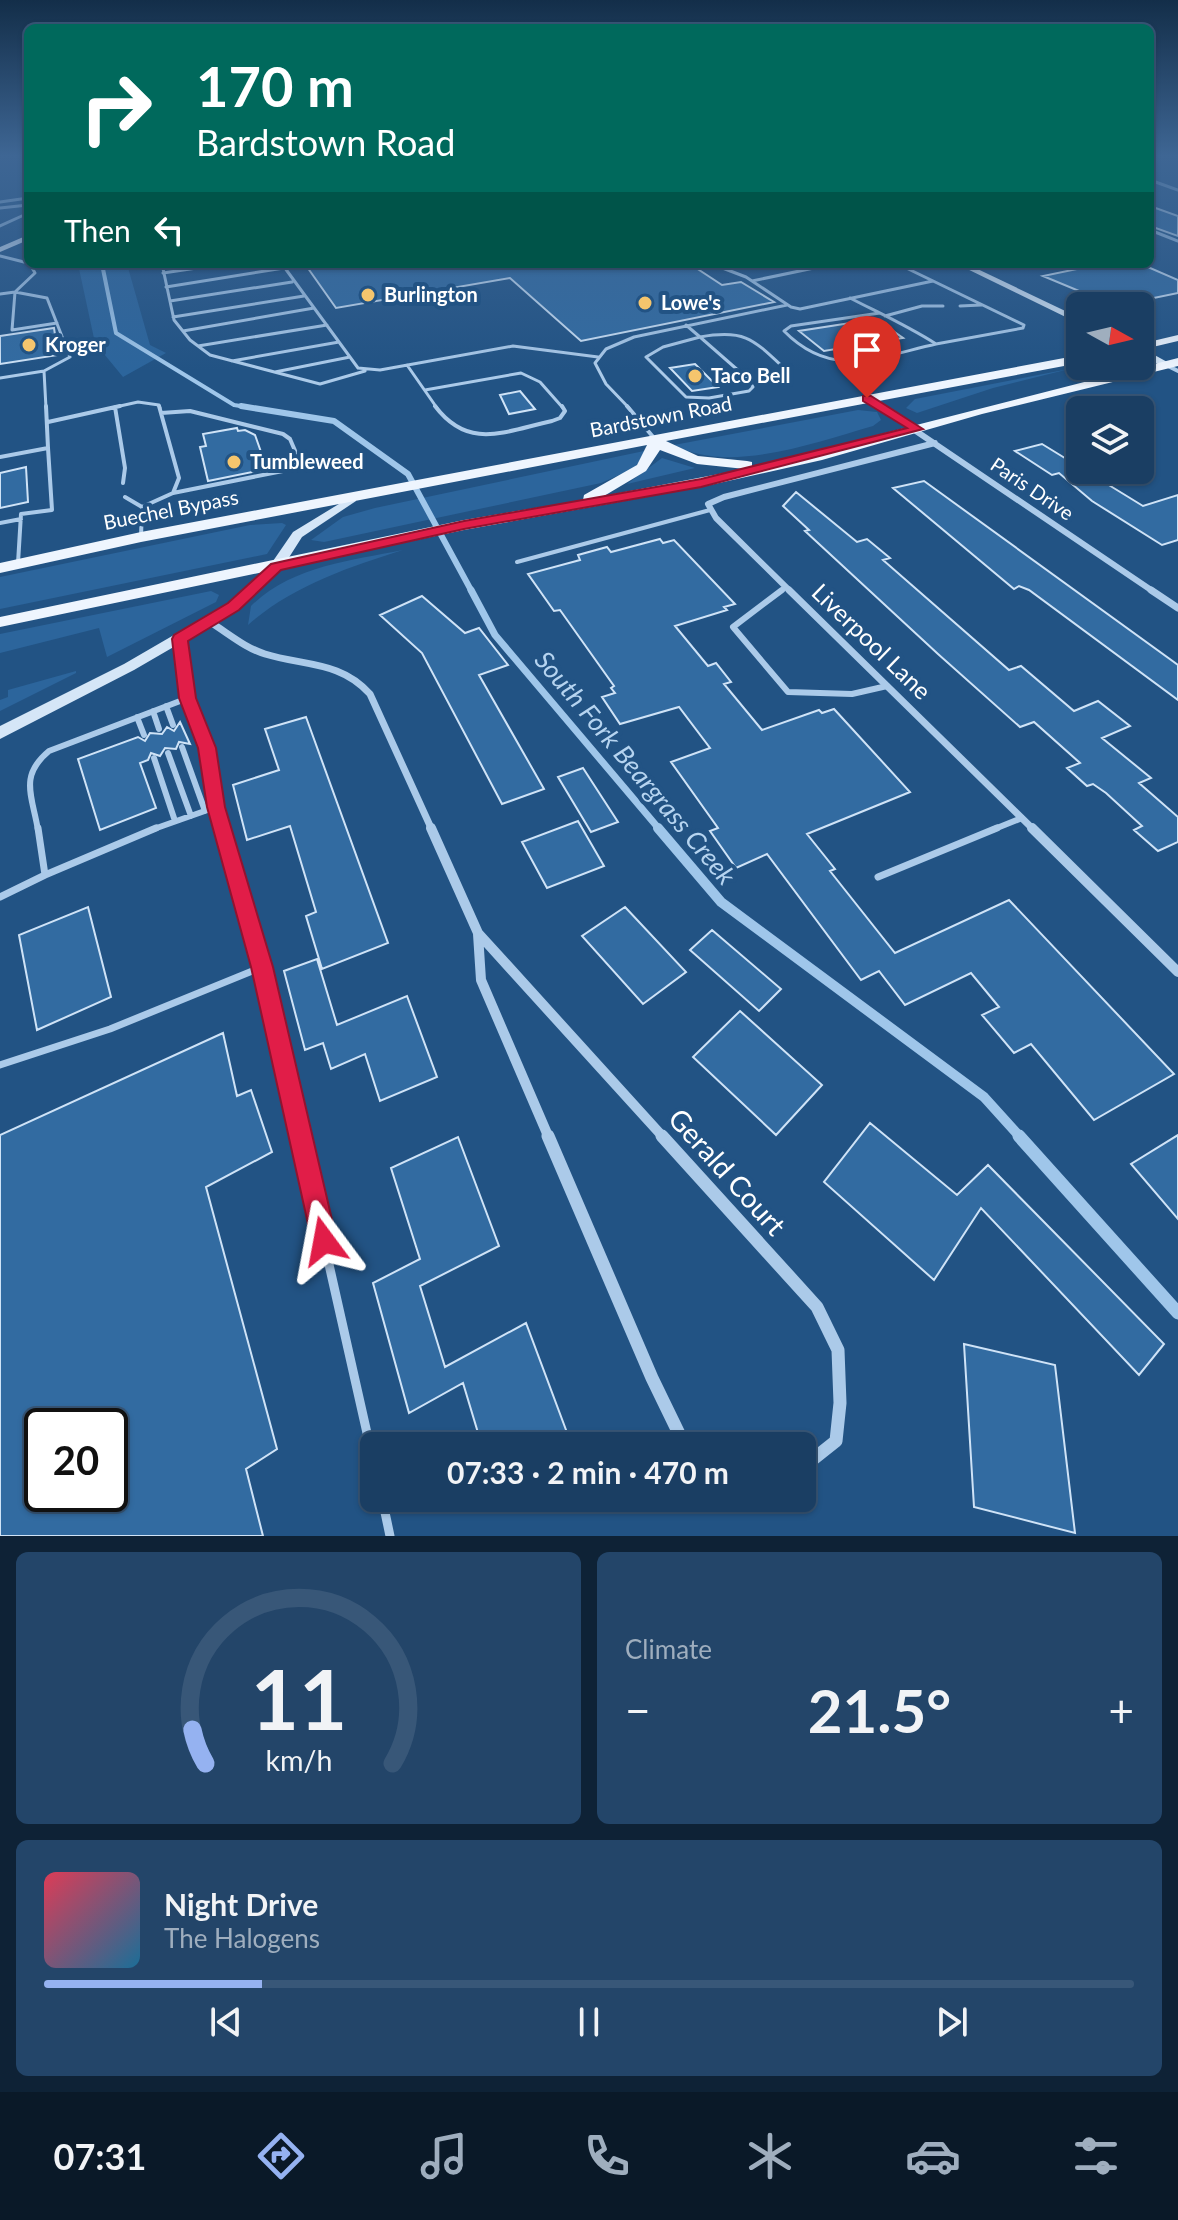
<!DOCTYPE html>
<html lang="en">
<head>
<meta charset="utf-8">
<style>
  :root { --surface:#1a3e63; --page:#234569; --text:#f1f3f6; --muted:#9faebe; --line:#385778; --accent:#95b2f1 }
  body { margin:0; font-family:Lato,sans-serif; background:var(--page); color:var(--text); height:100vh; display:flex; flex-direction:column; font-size:30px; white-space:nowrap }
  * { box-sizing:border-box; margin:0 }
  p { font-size:26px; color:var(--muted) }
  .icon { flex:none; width:44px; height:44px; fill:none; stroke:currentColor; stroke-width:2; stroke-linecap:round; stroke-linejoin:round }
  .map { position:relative; height:1536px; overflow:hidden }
  .details { display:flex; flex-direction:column; gap:16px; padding:16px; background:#0e2236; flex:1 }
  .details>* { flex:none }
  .guide { position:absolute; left:24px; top:24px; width:1130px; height:244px; border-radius:12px; box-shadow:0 2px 6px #0004,0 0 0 2px var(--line); background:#00695c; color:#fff; overflow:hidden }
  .needle { width:52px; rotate:98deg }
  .fabs { position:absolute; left:1066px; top:292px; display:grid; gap:16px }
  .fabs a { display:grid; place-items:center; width:88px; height:88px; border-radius:12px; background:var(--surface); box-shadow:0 2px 6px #0004,0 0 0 2px var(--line); font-size:40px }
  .speed { position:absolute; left:24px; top:1408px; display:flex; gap:16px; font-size:40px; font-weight:700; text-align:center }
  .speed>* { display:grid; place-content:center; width:104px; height:104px; border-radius:50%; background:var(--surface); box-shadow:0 2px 6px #0004,0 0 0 2px var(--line); line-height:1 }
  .speed .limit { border:4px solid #111; border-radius:12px; background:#fff; color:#111 }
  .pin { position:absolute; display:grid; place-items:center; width:68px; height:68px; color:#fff; margin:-82px -34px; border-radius:50% 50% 50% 0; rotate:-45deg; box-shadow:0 0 8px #0007 }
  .pin .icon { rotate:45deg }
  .me { position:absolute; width:88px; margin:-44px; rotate:347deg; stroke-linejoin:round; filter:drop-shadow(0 0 6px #0008) }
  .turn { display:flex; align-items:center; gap:28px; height:168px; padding:0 40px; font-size:36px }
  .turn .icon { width:104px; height:104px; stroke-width:2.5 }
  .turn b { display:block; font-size:56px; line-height:68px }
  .then { display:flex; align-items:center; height:76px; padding:0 40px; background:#0003; gap:16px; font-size:30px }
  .big { font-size:60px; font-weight:700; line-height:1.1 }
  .details .card { flex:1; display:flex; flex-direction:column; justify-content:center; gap:12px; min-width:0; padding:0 28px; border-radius:12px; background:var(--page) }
  .details .dial { align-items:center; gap:0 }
  .dial svg { height:208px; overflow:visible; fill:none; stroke:var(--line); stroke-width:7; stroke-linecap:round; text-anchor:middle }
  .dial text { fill:var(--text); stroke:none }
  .song { display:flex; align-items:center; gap:24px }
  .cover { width:96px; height:96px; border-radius:12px; background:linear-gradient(135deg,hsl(350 70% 55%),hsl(200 70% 35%)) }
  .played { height:8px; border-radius:4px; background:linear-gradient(90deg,var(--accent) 20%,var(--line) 20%) }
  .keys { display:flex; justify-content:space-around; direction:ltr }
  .heat { display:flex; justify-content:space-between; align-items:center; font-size:44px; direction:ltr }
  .details .tiles { flex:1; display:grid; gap:16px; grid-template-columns:1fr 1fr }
  .card:last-child { grid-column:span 2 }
  .trip { position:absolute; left:360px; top:1432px; width:456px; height:80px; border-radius:12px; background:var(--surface); box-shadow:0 2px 6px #0004,0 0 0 2px var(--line); font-weight:700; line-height:80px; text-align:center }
  .menu { display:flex; height:128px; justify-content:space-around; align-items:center; background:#0a1928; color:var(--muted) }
  .menu .icon { width:56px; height:56px }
  .menu .selected { color:var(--accent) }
  .menu b { font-size:36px; color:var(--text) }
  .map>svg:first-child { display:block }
  .green { fill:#2c659c }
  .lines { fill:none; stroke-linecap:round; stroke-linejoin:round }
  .stream-far4 { stroke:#9fc6ea; stroke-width:4 }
  .stream-far3 { stroke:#9fc6ea; stroke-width:6 }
  .stream-far2 { stroke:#9fc6ea; stroke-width:7 }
  .stream-far1 { stroke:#9fc6ea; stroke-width:10 }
  .stream { stroke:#9fc6ea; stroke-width:13 }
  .building { fill:#326ba1; stroke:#cfe3f7; stroke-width:2; fill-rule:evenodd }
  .lane-far4 { stroke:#abcae9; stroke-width:3 }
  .lane-far3 { stroke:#abcae9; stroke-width:4 }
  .lane-far2 { stroke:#abcae9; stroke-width:6 }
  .lane-far1 { stroke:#abcae9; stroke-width:7 }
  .lane { stroke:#abcae9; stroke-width:9 }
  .street-far5 { stroke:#abcae9; stroke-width:3 }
  .street-far4 { stroke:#abcae9; stroke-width:4 }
  .street-far3 { stroke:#abcae9; stroke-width:6 }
  .street-far2 { stroke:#abcae9; stroke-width:7 }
  .street-far1 { stroke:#abcae9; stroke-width:10 }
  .street { stroke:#abcae9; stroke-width:13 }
  .secondary { fill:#d5e6f7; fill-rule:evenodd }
  .primary { fill:#eef5fe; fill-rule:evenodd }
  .route { fill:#e11d48; stroke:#92132f; stroke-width:2 }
  .poi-dot { fill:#f5c56d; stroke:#225384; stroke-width:3 }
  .labels { text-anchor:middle; stroke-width:8; stroke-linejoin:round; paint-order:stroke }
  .far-poi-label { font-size:20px; font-weight:bold; fill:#fff; stroke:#225384; text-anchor:start }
  .far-street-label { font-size:20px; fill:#fff; stroke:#225384 }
  .street-label { font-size:24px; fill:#fff; stroke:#225384 }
  .water-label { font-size:26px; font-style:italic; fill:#b6d4f0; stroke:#225384 }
  .near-street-label { font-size:28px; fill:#fff; stroke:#225384 }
</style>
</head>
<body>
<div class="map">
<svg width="1178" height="1536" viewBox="0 0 1178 1536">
  <rect width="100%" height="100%" fill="#225384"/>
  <!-- green -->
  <path class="green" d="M78 264H127L150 345 166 353 123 377 95 343Z
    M1069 369 993 388 917 413 906 408 915 399Z
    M858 410 877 412 881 420 873 426C816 442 730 475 674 445Z
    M644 451 648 452 633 469 601 483 324 542 311 540 343 517 375 508Z
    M662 458 695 468 627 484Z
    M282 523 286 525 267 554 0 609V577L250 525Z
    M403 550C349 567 292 586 248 625L251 606C292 566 349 561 403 550Z
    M211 591 219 595 216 602 107 657 99 628 0 653V634Z
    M76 671V673L0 711V700L8 697V690Z"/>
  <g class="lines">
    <!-- stream-far4 -->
    <path class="stream-far4" d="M102 264 116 333 234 405 253 408"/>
    <!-- stream-far3 -->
    <path class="stream-far3" d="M241 406 334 421 408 474 472 592"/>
    <!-- stream-far2 -->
    <path class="stream-far2" d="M471 590 495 635 660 830"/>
    <!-- stream-far1 -->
    <path class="stream-far1" d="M658 828 721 902 984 1097 1021 1138"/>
    <!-- stream -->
    <path class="stream" d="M1019 1136 1178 1313"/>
  </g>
  <!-- building -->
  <path class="building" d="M1150 206 1178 216V236L1150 226Z
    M305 264H690L722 285 741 282 774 302 581 341 510 278 336 308Z
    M1101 264H1141L1178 280V293L1115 306 1043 276Z
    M876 319 903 338 824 351 799 331Z
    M54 328 58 355 0 364V336Z
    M695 364 718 387 692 391 670 368Z
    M520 391 535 409 509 414 500 395Z
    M237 428 238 431 245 430 255 435 267 469 208 481 200 447 206 446 203 434Z
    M1042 444 1143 506 1178 495V540L1162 545 1092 501 1059 473 1052 475 1015 451Z
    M26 467 28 502 0 508V473Z
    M924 481 1178 665V700L1029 590 1019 586 1014 589 893 488Z
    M796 492 857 542 867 539 890 558 883 560 1009 670 1021 666 1074 711 1098 701 1130 726 1102 738 1151 778 1139 783 1178 817V842L1158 851 1134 830 1142 826 1106 793 1093 784 1087 786 1067 768 1080 763 1034 722 1020 727 938 654 805 531 809 530 783 506Z
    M660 539 663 543 674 540 735 604 724 607 727 610 675 626 708 666 716 663 731 682 724 684 762 730 819 710 822 713 834 709 910 792 807 834 835 869 830 871 895 953 1009 900 1174 1074 1094 1120 1031 1044 1014 1053 982 1015 999 1007 971 973 905 1005 879 971 861 980 767 854 736 868 710 831 718 828 671 762 710 748 679 707 620 724 602 697 615 693 611 688 614 686 560 610 554 611 528 574 580 560 578 555 607 547 611 552Z
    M422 596 465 633 479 628 508 665 479 675 544 789 502 804 422 653 380 615Z
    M306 717 388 943 322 969 306 916 316 912 290 826 247 840 233 785 279 770 265 729Z
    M180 722 190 744 179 742 176 749 165 748 160 756 151 753 148 760 140 763 156 808 100 830 78 759 138 737 145 741 150 733 162 734 167 727 174 731Z
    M583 768 618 822 591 832 558 777Z
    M578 821 604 866 547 888 522 842Z
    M88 907 111 997 37 1030 19 935Z
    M625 907 686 972 643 1004 582 936Z
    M712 930 781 989 759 1011 690 950Z
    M317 959 337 1025 407 996 437 1077 380 1101 365 1054 331 1069 323 1043 305 1050 284 971Z
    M740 1011 822 1085 776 1135 693 1057Z
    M223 1033 237 1096 251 1090 272 1152 206 1187 277 1449 246 1469 263 1536H0V1135ZM42 1426H110V1494H42Z
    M870 1123 957 1195 988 1165 1164 1344 1139 1375 981 1208 934 1280 824 1182Z
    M1178 1135V1219L1131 1164Z
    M458 1137 499 1246 420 1286 445 1367 526 1323 572 1446H482L463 1383 409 1413 373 1283 420 1259 391 1168Z
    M964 1344 1055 1365 1075 1533 974 1507Z"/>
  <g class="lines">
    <!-- lane-far4 -->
    <path class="lane-far4" d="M1150 180 1178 190
      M0 202 28 198
      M0 208 28 205
      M0 226 24 215 28 205
      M0 256 28 263
      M30 264 35 273 15 292 47 298 70 357 44 371
      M162 264 174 320 190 340 210 355 320 384 365 371
      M282 264 358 368 380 370 513 346 598 357
      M712 264 746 277 791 307 800 309 933 281
      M898 264 1024 325 1023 328 936 344
      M163 273 224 264
      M752 281 833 264
      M166 287 284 268
      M0 294 15 292 12 330 57 323
      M850 298C879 313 908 326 936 344 878 357 832 380 784 331L791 326 880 313
      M170 301 292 282
      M960 306 981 305
      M885 316 922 306H943
      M173 317 304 296
      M686 325 700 337
      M183 331 314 308
      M700 337 748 379
      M700 337 663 347 646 357 686 397 709 398 749 391 753 387 748 379
      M700 337C745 329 753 339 785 369L748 379
      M198 346 327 325
      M232 361 339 342
      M407 365 437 408
      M275 372 350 357
      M0 378 44 371 46 408
      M425 390 521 373 540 382 563 408
      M111 408 138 402 159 405 160 408
      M629 408 606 384 595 363 606 349 634 337 787 305"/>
    <!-- lane-far3 -->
    <path class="lane-far3" d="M46 406 48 448
      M435 406C469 451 505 431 552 421L560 418 565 411 562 406
      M627 406 654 438
      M115 407 125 468 123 483
      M161 413 190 411 283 434 290 439 299 460 293 469 173 493
      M48 422 120 406
      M0 457 48 448 52 510 21 514 18 563
      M125 497 142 507
      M0 523 21 519
      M141 537 142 507 173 493 179 478 159 406
      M517 562 710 510
      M779 592 786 587"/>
    <!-- lane-far2 -->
    <path class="lane-far2" d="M782 590 733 627 788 692 852 694 887 686
      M180 639 188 698 207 748 223 830
      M166 706 173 725
      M153 711 159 729
      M137 717 144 735
      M182 747 205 811
      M168 753 191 816
      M154 758 175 821
      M38 830C32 795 19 776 49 751L188 698
      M151 830 216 807
      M992 830 1022 818"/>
    <!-- lane-far1 -->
    <path class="lane-far1" d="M222 828 262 967
      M45 875 156 828
      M878 877 997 828
      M0 897 45 875 38 828
      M0 1065 110 1029 262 967 301 1138"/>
    <!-- lane -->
    <path class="lane" d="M300 1136 374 1464
      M382 1498 390 1536"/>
    <!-- street-far5 -->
    <path class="street-far5" d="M1150 230 1178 241"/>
    <!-- street-far4 -->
    <path class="street-far4" d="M1166 365 1178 371
      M867 398 882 408"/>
    <!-- street-far3 -->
    <path class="street-far3" d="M879 406 1154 592
      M791 592 716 518 708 504 724 497 935 443"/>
    <!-- street-far2 -->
    <path class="street-far2" d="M789 590 1034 830
      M1151 590 1178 608
      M210 622C228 633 245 648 265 654 304 666 341 661 370 694L432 830"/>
    <!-- street-far1 -->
    <path class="street-far1" d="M431 828 478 933 664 1138
      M1032 828 1178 972
      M478 934 481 980 549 1138"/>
    <!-- street -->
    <path class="street" d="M548 1136 652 1378 685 1446
      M662 1136 817 1307 838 1350 840 1403 836 1441 802 1468"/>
    <!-- secondary -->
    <path class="secondary" d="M28 235V240L0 252V247Z
      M957 264H967L1080 318V324Z
      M1140 347 1169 363 1171 365 1163 367 1140 354Z
      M352 496 356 497V501L302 537 281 570 239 609 134 670 0 739V726L124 664 229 603 271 564 293 532Z"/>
    <!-- primary -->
    <path class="primary" d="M1178 335V341L1140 350V344Z
      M1080 355V363L666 441 698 456 747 461 752 462V467L1178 358V366L982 414 822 460 701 487 464 530 0 627V617L464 520 583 500 584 495 637 465 647 445 141 542 0 573V563L141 532ZM660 450 697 464 745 469 604 496 646 471Z"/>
  </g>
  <!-- sky -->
  <linearGradient id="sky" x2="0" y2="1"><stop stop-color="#132e49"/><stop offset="0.42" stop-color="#3e6694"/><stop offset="1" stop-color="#3e6694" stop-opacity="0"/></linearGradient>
  <rect width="1178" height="370" fill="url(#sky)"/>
  <!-- route -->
  <path class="route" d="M863 396H871L923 429 701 487 464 529 281 570 239 610 188 641 196 698 216 748 225 807 273 967 337 1241 333 1251 324 1254 314 1251 251 967 207 807 198 748 179 698 172 639 174 635 228 603 271 564 464 521 701 479 907 428 863 401Z"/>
  <!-- markers -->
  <g class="poi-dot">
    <circle cx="368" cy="295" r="8"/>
    <circle cx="645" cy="303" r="8"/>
    <circle cx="29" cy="345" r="8"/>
    <circle cx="695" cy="376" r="8"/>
    <circle cx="234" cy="462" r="8"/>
  </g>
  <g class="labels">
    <!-- far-poi labels -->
    <g class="far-poi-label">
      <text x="384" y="302">Burlington</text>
      <text x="661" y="310">Lowe's</text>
      <text x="45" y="352">Kroger</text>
      <text x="711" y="383">Taco Bell</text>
      <text x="250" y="469">Tumbleweed</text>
    </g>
    <!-- far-street labels -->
    <g class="far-street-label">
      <text transform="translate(661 417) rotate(-11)" y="7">Bardstown Road</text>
      <text transform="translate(1032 489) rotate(34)" y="7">Paris Drive</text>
      <text transform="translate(171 510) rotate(-11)" y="7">Buechel Bypass</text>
    </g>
    <!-- street labels -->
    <g class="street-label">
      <text transform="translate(871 642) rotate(44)" y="8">Liverpool Lane</text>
    </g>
    <!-- water labels -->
    <g class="water-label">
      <text transform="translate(635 768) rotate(50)" y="9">South Fork Beargrass Creek</text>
    </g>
    <!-- near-street labels -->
    <g class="near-street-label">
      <text transform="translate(727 1172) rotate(48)" y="10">Gerald Court</text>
    </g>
  </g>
</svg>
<div class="fabs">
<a><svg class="needle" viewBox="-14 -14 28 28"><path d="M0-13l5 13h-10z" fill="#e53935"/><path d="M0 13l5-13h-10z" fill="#9faebe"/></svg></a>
<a><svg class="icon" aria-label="layers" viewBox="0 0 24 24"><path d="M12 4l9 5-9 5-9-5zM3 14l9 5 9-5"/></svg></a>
</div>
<div class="speed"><div class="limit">20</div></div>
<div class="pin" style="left:867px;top:398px;background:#d93025"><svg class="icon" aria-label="arrive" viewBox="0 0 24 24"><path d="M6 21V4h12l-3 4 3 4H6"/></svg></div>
<svg class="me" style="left:324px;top:1241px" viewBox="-20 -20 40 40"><path d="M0-17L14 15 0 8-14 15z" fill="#e11d48" stroke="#fff" stroke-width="4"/></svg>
<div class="trip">07:33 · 2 min · 470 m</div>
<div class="guide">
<div class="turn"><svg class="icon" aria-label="right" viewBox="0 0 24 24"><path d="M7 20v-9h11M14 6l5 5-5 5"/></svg><div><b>170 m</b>Bardstown Road</div></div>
<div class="then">Then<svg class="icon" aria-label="left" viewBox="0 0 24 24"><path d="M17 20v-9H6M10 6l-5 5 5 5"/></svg></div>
</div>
</div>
<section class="details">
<div class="tiles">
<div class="card dial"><svg viewBox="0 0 100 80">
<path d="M14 69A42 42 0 1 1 86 69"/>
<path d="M14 69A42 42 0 0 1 9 56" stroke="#95b2f1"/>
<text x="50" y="56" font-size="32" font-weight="700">11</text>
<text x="50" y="72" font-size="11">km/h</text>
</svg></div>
<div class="card"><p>Climate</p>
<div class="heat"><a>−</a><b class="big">21.5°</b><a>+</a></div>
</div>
<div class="card">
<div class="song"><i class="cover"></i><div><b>Night Drive</b><p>The Halogens</p></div></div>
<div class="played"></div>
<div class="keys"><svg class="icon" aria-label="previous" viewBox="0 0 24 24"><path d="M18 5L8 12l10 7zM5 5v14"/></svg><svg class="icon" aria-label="pause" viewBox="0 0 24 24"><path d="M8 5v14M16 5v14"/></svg><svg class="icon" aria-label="next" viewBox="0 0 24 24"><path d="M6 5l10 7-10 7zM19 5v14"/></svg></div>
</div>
</div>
</section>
<nav class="menu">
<b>07:31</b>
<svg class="icon selected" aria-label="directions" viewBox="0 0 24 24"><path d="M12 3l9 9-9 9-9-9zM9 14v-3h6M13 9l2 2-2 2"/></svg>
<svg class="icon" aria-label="music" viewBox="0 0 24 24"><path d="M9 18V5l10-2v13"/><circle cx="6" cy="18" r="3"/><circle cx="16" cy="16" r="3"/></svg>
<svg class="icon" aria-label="phone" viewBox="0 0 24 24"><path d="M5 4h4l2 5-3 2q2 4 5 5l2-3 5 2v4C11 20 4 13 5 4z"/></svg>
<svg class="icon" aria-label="climate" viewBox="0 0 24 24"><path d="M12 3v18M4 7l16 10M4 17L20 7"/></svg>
<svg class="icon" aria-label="car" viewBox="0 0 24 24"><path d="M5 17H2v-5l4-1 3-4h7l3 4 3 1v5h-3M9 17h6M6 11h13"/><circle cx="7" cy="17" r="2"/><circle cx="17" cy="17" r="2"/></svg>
<svg class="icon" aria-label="filters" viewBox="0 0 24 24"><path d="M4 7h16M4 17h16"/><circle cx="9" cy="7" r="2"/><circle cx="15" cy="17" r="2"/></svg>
</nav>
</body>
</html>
